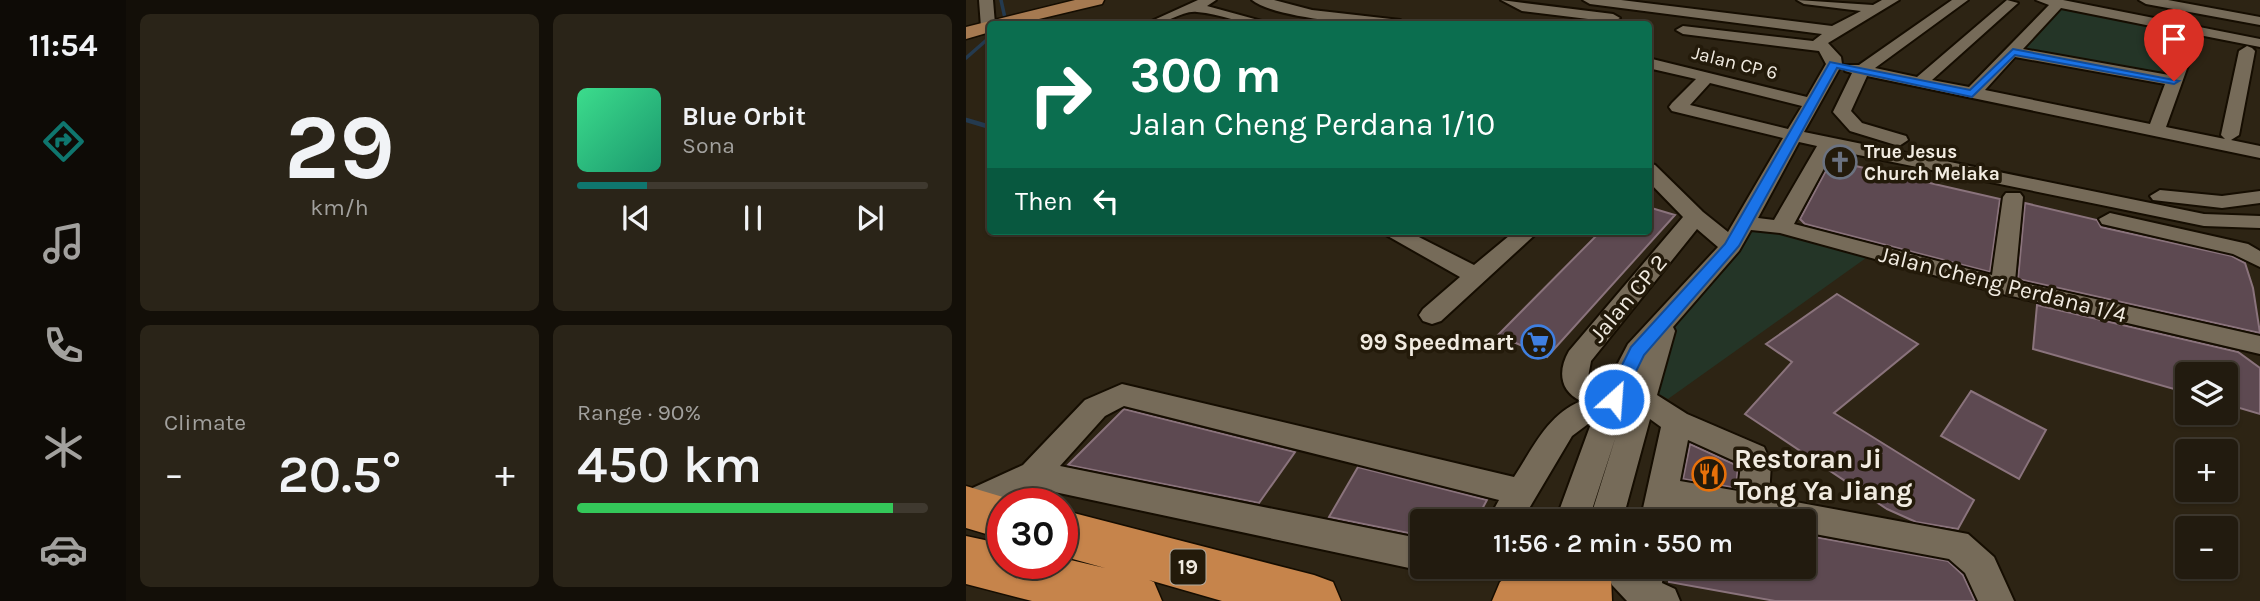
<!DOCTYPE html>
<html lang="en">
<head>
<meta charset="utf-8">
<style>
  :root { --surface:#221b0f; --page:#2a2418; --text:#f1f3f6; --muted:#a2a19e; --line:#3f392f; --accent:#0f766e }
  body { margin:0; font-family:Karla,sans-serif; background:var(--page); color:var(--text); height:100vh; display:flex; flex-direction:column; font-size:26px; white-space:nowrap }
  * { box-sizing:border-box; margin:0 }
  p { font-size:23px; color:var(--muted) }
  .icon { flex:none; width:38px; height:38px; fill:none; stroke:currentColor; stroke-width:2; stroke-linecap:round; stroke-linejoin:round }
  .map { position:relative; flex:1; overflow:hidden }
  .details { display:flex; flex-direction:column; gap:14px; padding:14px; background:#130f08; width:840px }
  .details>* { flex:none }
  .top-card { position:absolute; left:21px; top:21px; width:665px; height:214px; border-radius:7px; box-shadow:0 2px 5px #0004,0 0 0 2px var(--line); background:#0b6e4f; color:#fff; overflow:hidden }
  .tools { position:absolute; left:1209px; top:362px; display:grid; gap:14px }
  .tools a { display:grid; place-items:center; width:63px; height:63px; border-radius:7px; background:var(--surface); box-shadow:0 2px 5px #0004,0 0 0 2px var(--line); font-size:35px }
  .speed { position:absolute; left:21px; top:488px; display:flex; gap:14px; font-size:35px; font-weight:700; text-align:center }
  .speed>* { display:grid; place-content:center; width:91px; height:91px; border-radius:50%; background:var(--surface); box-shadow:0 2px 5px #0004,0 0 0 2px var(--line); line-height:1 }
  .speed .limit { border:10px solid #d22; background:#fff; color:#111 }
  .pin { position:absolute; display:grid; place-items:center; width:60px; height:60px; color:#fff; margin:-72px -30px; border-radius:50% 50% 50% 0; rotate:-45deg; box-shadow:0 0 7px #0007 }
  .pin .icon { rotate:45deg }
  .me { position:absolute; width:77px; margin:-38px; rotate:26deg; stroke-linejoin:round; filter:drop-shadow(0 0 5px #0008) }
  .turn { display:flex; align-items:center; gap:24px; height:147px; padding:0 28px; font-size:32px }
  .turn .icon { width:91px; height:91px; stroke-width:2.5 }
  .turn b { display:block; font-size:49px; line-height:60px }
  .then { display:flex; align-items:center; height:66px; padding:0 28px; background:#0003; gap:14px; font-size:26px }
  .big { font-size:52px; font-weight:600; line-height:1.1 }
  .details .card { flex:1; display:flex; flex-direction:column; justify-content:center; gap:10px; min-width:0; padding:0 24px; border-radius:10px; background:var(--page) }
  .details .dial { align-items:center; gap:0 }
  .dial b { font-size:91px; line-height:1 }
  .song { display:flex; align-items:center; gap:21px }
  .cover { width:84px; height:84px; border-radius:10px; background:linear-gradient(135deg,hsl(150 70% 55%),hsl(160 70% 35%)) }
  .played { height:7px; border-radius:4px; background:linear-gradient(90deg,var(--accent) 20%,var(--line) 20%) }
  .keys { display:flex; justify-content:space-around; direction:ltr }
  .heat { display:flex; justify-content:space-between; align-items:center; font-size:38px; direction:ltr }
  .charge { height:10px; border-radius:5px; background:linear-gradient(90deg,#34c759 90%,var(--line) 0) }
  .details .tiles { flex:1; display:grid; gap:14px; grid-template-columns:repeat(2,1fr) }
  .trip { position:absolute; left:444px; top:509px; width:406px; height:70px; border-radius:7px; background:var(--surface); box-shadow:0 2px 5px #0004,0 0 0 2px var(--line); font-weight:600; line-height:70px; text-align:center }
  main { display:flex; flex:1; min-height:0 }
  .menu { display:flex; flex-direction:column; width:126px; justify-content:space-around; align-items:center; background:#0e0b06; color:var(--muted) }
  .menu .icon { width:49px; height:49px }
  .menu .on { color:var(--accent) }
  .menu b { font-size:32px; color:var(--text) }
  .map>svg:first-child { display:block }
  .green { fill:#243527 }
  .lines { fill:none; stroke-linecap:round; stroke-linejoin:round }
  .stream-far1 { stroke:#243a4f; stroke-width:3.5 }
  .stream { stroke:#243a4f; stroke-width:4.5 }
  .building { fill:#5d4951; stroke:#8a737c; stroke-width:2 }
  .minor-casing { stroke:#150d01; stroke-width:4 }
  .major-casing { stroke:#150d01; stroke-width:3 }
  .highway-casing { stroke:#150d01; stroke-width:3 }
  .minor { fill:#766b59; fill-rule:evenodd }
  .major { fill:#a67a51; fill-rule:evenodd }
  .highway { fill:#c6844b; fill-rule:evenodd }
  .route { fill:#1a73e8; stroke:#114b97; stroke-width:2 }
  .labels { text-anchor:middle; stroke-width:7; stroke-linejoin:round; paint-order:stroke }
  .far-street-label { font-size:19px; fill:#f1ebe1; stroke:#231a0a }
  .far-poi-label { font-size:19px; font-weight:bold; fill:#f1ebe1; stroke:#231a0a; text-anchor:start }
  .shield { fill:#231a0a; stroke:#b3aca0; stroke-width:2 }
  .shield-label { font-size:21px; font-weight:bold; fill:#f1ebe1 }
  .street-label { font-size:23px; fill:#f1ebe1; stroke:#231a0a }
  .poi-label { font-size:23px; font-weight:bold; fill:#f1ebe1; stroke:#231a0a; text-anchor:end }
  .near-poi-label { font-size:28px; font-weight:bold; fill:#f1ebe1; stroke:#231a0a; text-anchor:start }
</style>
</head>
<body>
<main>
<nav class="menu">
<b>11:54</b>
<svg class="icon on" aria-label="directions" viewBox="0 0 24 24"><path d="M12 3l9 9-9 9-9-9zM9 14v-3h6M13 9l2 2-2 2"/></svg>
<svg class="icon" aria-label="music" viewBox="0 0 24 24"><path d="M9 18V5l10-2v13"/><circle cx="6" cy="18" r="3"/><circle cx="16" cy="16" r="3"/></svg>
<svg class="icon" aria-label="phone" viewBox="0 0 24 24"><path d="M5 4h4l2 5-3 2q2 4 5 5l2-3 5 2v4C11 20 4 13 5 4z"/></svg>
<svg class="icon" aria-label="climate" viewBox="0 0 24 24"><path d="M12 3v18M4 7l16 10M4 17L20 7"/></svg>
<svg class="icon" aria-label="car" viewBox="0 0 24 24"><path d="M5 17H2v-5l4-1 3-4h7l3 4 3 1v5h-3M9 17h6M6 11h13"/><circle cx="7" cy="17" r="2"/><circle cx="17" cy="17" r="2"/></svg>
</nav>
<section class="details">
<div class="tiles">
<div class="card dial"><b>29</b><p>km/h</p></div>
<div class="card">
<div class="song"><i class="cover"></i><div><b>Blue Orbit</b><p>Sona</p></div></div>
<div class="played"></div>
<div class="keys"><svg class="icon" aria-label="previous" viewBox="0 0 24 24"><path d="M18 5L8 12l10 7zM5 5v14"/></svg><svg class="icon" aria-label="pause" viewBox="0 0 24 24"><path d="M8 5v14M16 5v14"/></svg><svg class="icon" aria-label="next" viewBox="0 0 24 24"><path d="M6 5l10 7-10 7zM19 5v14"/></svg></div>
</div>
<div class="card"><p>Climate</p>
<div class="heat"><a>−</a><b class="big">20.5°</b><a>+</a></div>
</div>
<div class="card"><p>Range · 90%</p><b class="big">450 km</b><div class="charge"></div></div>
</div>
</section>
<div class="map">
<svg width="1294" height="601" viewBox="0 0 1294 601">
  <rect width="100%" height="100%" fill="#2d2414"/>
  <!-- green -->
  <path class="green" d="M1105 8 1209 31 1196 70 1190 72 1059 48 1055 44 1094 9Z
    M794 222 907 253 702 399 683 389 697 332Z"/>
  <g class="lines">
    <!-- stream-far1 -->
    <path class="stream-far1" d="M35 0 39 18 35 24
      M0 58 24 37"/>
    <!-- stream -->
    <path class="stream" d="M0 120 24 127"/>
  </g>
  <!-- building -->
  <path class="building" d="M872 162 1034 199 1024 272 839 224 834 219 864 163Z
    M1059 203 1131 220 1135 227 1266 256 1279 263 1287 288 1294 333 1052 279Z
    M682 207 709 215 581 357 532 335 635 231H682Z
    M871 294 952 344 868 413 1008 500 992 529 950 522 921 509 779 414 826 362 800 344Z
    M1071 305 1272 352 1294 368V414L1260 404V374H1222V393L1067 349Z
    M1005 391 1080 430 1053 479 975 436Z
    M158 409 329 452 293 503 102 465Z
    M724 444 772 466 770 488 717 479Z
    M392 467 521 500 509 522H457V536L363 517Z
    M711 511 762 522H710Z
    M838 535 982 561 997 575 1009 601H809L703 582 701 567H838Z"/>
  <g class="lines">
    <defs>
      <path id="minor" d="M13 0H27L29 24H24V31L15 27Z
        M232 0H250L241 6 307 24C280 27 258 14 231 12 215 10 200 26 179 24Z
        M286 0H308L346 10 434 20 441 24C410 27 309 19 286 0Z
        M535 0 647 14 654 18 647 22 556 11Z
        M617 0H655L866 26 895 11 838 4 831 0 907 5 916 0H933L862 43 875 57 876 64 838 132 1238 214 1294 216V228L1238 226 868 150 828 224 1026 275 1037 197 1040 193H1054L1057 197 1049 281 1294 336V354L1037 294 814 233 785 230 773 251 707 327 709 331 691 395 721 414 798 447 805 463 803 497 1002 534 1028 557 1048 601H1012L999 573 983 559 838 532V522H778L709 508 707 522H674L695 427 684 419 656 522H623L650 436 622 522H589L626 421 606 436 555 522H521L533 500 158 406 139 416 94 466 457 539V567H467L457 571 70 488 0 520V491L57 465 119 400 156 384 548 477C567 448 582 414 615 401 593 391 592 370 603 351L717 217 682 181V163L689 165 737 212 762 232 817 138 706 111 703 107 706 103 730 79 682 68V58L841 97 860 64 853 51 717 34 710 30 717 26 847 41 856 34 624 4ZM744 83 836 106 822 129 724 105ZM833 142 851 146 808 220 792 218ZM731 229 752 247 662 344 640 386 622 377 625 361ZM722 440 775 464 772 491 714 481Z
        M986 0H1002L909 68 951 77 1041 0 1052 3 966 80 1003 87 1083 5 1070 0H1097L1294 39V47L1233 35 1200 127 1259 139 1255 135 1273 51 1281 46 1286 48 1289 51 1273 135 1265 140 1294 146V158L901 76 885 111 896 123 940 136 942 140 933 146 884 131 867 112 886 73 879 71V65H893ZM1095 8 1220 33 1203 75 1057 49ZM1049 57 1199 84 1184 124 1019 90Z
        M1173 0H1202L1294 17V25L1180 4Z
        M1194 190 1256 196 1294 191V203L1256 208 1187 200 1184 196Z
        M1144 213 1282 244 1294 251V267L1267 254 1136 224 1133 219Z
        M413 231H441L508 265 549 231H573L475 321 466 324 457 321 453 315 457 309 494 277Z
        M638 567H698L696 583 709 589 714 601H661L646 585Z"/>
      <path id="major" d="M109 0H138L136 4 52 24H24V32L0 39V27Z"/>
      <path id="highway" d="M0 486 54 502 55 504H37V539L0 528Z
        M96 510 348 575 367 582 375 601H256L183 580 188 582 196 601H66L0 584V536L37 544V564H96V558L139 568 96 556Z
        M555 567H641L645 577 646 601H526L534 582Z"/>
    </defs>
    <!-- minor casing -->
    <use href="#minor" class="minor-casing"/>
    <!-- major casing -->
    <use href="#major" class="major-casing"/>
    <!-- highway casing -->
    <use href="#highway" class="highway-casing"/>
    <!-- minor -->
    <use href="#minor" class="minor"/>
    <!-- major -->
    <use href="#major" class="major"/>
    <!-- highway -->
    <use href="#highway" class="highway"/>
  </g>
  <!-- route -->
  <path class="route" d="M1047 49 1213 81 1208 84 1049 55 1006 97 871 68 773 246 678 355 654 404H641L639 399 665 347 759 244 864 62 1004 90Z"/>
  <!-- icons -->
  <defs>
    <symbol id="church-ring" viewBox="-11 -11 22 22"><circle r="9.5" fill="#231a0a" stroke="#6b7280" stroke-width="1.5"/><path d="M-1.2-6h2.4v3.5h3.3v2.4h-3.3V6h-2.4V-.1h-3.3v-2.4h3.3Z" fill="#6b7280"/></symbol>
    <symbol id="supermarket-ring" viewBox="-11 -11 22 22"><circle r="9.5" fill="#231a0a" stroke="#3f7fe0" stroke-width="1.5"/><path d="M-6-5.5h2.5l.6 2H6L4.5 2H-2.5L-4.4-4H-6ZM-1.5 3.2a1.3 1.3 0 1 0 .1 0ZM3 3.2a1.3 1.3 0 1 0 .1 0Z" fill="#3f7fe0"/></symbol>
    <symbol id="restaurant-ring" viewBox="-11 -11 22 22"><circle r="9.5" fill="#231a0a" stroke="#e8710a" stroke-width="1.5"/><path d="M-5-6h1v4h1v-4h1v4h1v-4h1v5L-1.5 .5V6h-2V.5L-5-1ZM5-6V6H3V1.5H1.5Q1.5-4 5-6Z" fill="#e8710a"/></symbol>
  </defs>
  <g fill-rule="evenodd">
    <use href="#church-ring" x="855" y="143" width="38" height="38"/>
    <use href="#supermarket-ring" x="553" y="323" width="38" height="38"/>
    <use href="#restaurant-ring" x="724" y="455" width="38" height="38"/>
  </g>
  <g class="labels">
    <!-- far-street labels -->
    <g class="far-street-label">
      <text transform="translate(769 62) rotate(14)" y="7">Jalan CP 6</text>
    </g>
    <!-- far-poi labels -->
    <g class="far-poi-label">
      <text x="898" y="158">True Jesus<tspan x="898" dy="22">Church Melaka</tspan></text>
    </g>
    <!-- shield labels -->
    <rect class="shield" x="204.5" y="549.5" width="35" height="35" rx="5"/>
    <g class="shield-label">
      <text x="222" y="574">19</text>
    </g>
    <!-- street labels -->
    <g class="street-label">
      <text transform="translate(1037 284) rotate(14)" y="8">Jalan Cheng Perdana 1/4</text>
      <text transform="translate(662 298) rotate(-50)" y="8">Jalan CP 2</text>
    </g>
    <!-- poi labels -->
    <g class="poi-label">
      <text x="548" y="350">99 Speedmart</text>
    </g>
    <!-- near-poi labels -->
    <g class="near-poi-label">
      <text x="768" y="468">Restoran Ji<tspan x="768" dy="32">Tong Ya Jiang</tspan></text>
    </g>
  </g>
</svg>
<div class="tools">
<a><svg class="icon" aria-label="layers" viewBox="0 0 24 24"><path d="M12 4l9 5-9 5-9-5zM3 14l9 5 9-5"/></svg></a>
<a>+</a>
<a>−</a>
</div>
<div class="speed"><div class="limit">30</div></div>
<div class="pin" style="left:1208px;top:81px;background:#d93025"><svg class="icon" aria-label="arrive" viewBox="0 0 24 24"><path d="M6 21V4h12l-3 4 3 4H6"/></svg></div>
<svg class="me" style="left:648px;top:399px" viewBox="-20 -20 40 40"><circle r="17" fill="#1a73e8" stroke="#fff" stroke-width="3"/><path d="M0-11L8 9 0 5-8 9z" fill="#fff"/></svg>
<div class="trip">11:56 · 2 min · 550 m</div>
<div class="top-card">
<div class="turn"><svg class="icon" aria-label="right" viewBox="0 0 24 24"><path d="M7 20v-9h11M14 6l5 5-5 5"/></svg><div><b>300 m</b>Jalan Cheng Perdana 1/10</div></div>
<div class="then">Then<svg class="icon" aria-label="left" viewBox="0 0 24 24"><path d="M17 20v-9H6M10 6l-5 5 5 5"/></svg></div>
</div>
</div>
</main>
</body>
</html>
